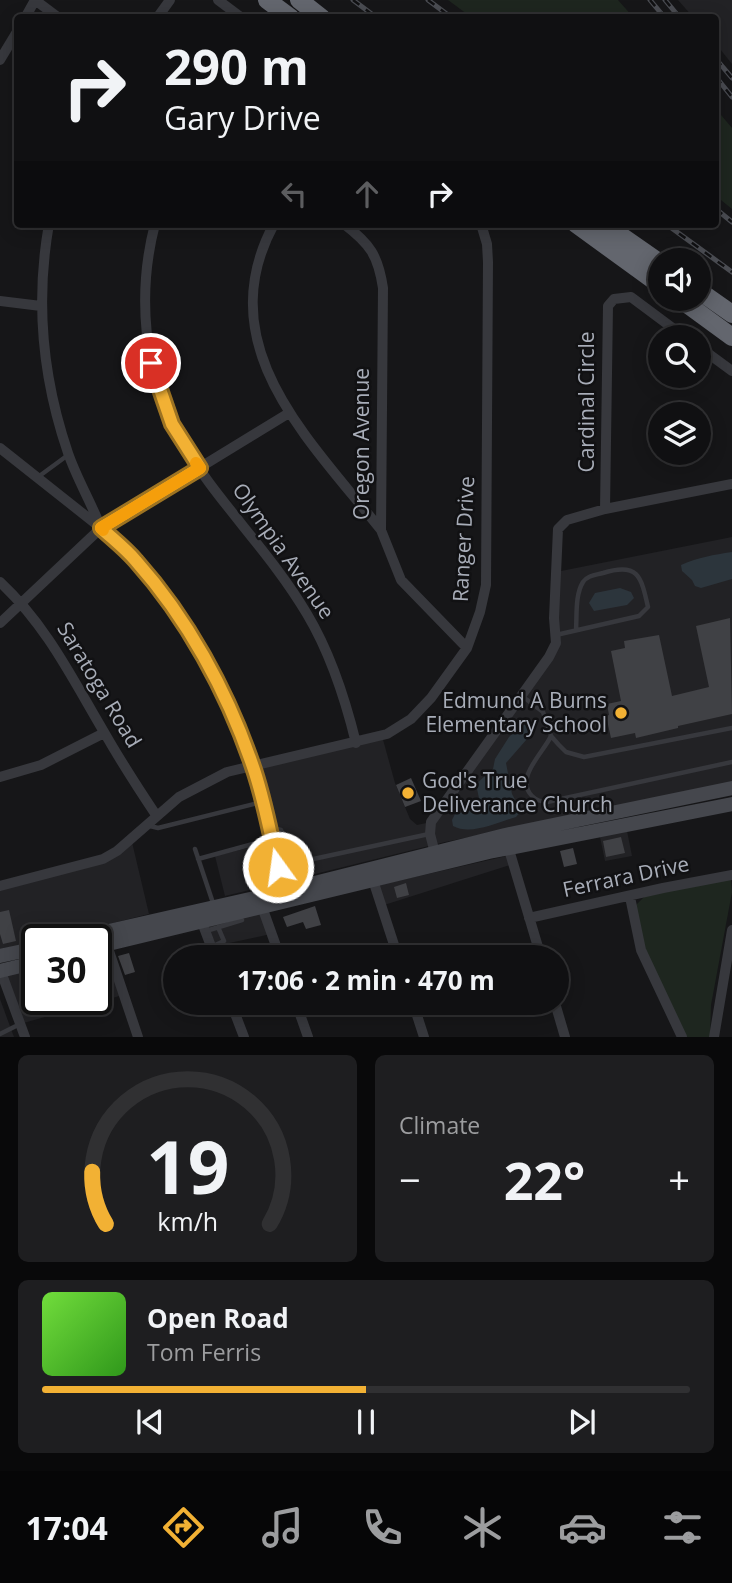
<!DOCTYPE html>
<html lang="en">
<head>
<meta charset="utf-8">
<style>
  :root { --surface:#101012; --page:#1e1e20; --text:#f1f3f6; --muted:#9c9d9f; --line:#303032; --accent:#f2b134 }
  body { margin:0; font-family:"Open Sans",sans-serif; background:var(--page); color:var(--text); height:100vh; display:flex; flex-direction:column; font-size:26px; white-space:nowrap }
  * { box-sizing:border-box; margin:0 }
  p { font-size:23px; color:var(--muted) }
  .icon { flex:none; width:38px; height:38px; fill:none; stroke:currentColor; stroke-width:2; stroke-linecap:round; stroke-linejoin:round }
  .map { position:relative; height:1037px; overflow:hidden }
  .side { display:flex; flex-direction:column; gap:18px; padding:18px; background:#09090a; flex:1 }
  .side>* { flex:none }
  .top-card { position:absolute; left:14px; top:14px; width:705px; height:214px; border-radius:7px; box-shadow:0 4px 18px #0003,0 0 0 2px var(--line); background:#101012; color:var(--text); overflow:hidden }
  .fabs { position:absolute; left:648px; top:248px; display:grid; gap:14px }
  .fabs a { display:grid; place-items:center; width:63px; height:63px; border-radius:50%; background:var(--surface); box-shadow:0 4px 18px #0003,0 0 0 2px var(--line); font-size:35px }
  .speed { position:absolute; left:21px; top:924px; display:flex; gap:14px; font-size:35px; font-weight:700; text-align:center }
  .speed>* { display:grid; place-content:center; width:91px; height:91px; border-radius:50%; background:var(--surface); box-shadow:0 4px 18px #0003,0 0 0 2px var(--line); line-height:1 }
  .speed .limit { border:4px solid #111; border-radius:10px; background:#fff; color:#111 }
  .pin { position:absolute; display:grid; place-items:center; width:60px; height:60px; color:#fff; margin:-30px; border:4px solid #fff; border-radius:50%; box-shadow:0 2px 7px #0007 }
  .me { position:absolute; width:77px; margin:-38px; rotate:346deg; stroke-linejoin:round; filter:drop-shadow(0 0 5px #0008) }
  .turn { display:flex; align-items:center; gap:24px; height:147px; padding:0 35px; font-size:32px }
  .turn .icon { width:91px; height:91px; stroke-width:2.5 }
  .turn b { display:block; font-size:49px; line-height:60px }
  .lanes { display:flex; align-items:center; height:66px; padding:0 35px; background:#0003; justify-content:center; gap:35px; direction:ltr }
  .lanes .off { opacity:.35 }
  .big { font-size:52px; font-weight:700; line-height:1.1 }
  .side .card { flex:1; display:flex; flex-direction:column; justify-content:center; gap:10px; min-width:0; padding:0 24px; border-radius:10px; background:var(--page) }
  .side .dial { align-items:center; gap:0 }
  .dial svg { height:182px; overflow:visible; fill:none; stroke:var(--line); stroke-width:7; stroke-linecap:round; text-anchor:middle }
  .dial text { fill:var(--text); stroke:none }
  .song { display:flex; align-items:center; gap:21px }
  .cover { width:84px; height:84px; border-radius:10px; background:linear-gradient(135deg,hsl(100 70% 55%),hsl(110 70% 35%)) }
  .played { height:7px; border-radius:4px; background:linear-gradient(90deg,var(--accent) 50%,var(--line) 50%) }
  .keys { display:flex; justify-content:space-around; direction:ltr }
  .heat { display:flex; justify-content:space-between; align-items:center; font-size:38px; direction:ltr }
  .side .tiles { flex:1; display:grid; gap:18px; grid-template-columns:1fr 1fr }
  .card:last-child { grid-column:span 2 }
  .trip { position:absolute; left:163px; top:945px; width:406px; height:70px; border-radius:35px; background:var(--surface); box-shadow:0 4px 18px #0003,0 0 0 2px var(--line); font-weight:700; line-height:70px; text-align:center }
  .dock { display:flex; height:112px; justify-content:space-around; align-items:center; background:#060607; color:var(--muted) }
  .dock .icon { width:49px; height:49px }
  .dock .current { color:var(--accent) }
  .dock b { font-size:32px; color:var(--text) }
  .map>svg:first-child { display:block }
  .built { fill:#222225 }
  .green { fill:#1e261f }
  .water { fill:#2c353c }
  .building { fill:#404145 }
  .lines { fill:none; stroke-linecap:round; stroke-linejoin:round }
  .service { stroke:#37383d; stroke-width:4.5 }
  .minor { stroke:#37383d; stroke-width:10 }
  .secondary { stroke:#45474d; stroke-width:14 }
  .motorway { stroke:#63666e; stroke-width:18 }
  .rail-casing { stroke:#4a4c52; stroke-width:5 }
  .rail { stroke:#111113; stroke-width:2.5; stroke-dasharray:8; stroke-linecap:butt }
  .route-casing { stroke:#9d7322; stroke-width:18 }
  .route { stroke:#f2b134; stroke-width:12 }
  .slow { stroke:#f59e0b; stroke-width:12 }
  .poi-dot { fill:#f2b134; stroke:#111113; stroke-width:2.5 }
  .labels { text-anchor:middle; stroke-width:5; stroke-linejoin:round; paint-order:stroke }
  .street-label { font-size:21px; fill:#a8adb8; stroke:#111113 }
  .poi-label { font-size:21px; fill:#a8adb8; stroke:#111113; text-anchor:end }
</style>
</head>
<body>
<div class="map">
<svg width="732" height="1037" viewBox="0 0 732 1037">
  <rect width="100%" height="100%" fill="#161618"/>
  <!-- built -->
  <path class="built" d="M678 0H732V64L716 44V18L693 17Z
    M732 537V783L445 842 225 896 215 856 272 842 253 765 382 736 395 783 410 819 417 825 431 822 556 643V572Z
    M627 831 632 856 605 861 600 837Z
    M131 838 149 914 45 940H37V942L0 951V886L83 866Z
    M511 855 513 864 381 906 375 886Z
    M264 912 271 934 211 947 204 927Z
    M108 950 123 995 20 1024 2 976 37 967V999H96V953Z
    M0 999 11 1029 14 1037H0Z"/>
  <!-- green -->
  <path class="green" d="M448 0H618L633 17H471Z
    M716 109 732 128V209L716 196Z
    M725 879 731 880 732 892 711 1005 710 1037H687L644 948 635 906 645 896Z"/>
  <!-- water -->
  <path class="water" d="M732 552V579L701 588 695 586 692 580 682 571 681 565C699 557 713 555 732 552Z
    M620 588 631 592 634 598 627 605 594 611 589 603 595 593Z
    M521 725H526L534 731 506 763 512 794 521 811 516 817C498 822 471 836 453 826L452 820 455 814 476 809 480 803 476 784 493 769 495 759 509 737Z"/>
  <!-- building -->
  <path class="building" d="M730 618 732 714 678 726V728L636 738 635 733 611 738 606 716 609 715 607 704 621 701 611 651 625 648 624 641 659 635 672 696 709 687 696 626Z
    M411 778 421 801 405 807 396 785Z
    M621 837 625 853 606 857 603 841Z
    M573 848 577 864 564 867 560 851Z
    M406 883 409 895 397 898 394 887Z
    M315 906 321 925 306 929 303 922 287 927 283 917Z
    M9 910 16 941 3 944 0 934V912Z
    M129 953 135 972 125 975 118 956Z
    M105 965 113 996 50 1012 47 999H96V967Z"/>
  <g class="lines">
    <!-- service -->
    <path class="service" d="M38 477 68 455
      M556 635 639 616 648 607C641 576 638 562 603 573 596 575 588 575 583 582 575 595 577 615 576 630
      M522 696 543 712 551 736 559 745 566 752 584 757 732 728
      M551 736C544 752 514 778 532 796 536 800 541 802 547 802L732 762
      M146 825 158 828 262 802
      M269 827 281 830 291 864
      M195 849 214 906
      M198 859 271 839
      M281 866 429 834
      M206 931 242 920
      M211 947 224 941 218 927
      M0 1034 20 1024"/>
    <!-- minor -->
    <path class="minor" d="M218 0 242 18
      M25 18 35 0 59 18
      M157 18 170 0
      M0 60 18 30
      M49 224C35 303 42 377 68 453 77 479 91 502 101 528
      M155 224C137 293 143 374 179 437 215 500 270 551 307 614 331 654 345 698 356 743
      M274 224C208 346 310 440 381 530
      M344 224C370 244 378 255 383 288L381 530 401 580 467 648
      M0 301 41 306
      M698 346 732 371
      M0 448 101 528 135 560 168 602 198 648 225 698 253 765 286 897
      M605 509 608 306 614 299 631 297 686 338
      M0 582C47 626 72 678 104 732 120 760 138 788 156 815
      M0 623 101 528 289 413
      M0 777 41 765 104 733
      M507 843 541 957
      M436 857 430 834 431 822 549 657 556 643 554 618 558 529 567 520 605 509 732 484
      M372 877 398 957
      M0 886 103 859 117 851 179 797 227 772 387 734 411 719 431 698 467 648 480 612 486 585 488 262 487 244 481 224
      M630 897 641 950 682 1037
      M261 904 280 957
      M200 917 215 957
      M529 918 663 888 732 875
      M105 939 138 1037
      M0 969 25 1037
      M231 1003 244 1037
      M296 1003 308 1037
      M413 1003 424 1037
      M555 1003 565 1037
      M714 1037 732 930"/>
    <!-- secondary -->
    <path class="secondary" d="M69 940 259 897 505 835 732 788
      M96 947 489 852 732 804
      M0 956 37 948
      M0 971 37 962"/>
    <!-- motorway -->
    <path class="motorway" d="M267 0 291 18
      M299 0 322 18
      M576 224 660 285
      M604 224 660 263
      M698 290 732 314
      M680 299 732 337"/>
    <defs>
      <path id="rail" d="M353 0 377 18
        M428 0 452 18
        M650 0 665 18
        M665 0 680 18
        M716 59 732 78
        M716 77 732 97
        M716 209 732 222
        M666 224 732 272"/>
    </defs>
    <!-- rail casing -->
    <use href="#rail" class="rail-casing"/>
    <!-- rail -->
    <use href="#rail" class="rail"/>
  </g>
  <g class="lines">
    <defs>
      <path id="route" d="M151 363 172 424 200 468 101 528C113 539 126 549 136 561 187 618 227 691 252 764 264 797 270 833 278 867"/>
    </defs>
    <!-- route casing -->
    <use href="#route" class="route-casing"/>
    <!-- route -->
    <use href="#route" class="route"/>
    <!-- slow -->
    <path class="slow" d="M103 530 101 528 200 468 196 463"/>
  </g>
  <!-- markers -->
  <g class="poi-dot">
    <circle cx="621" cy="713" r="7"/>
    <circle cx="408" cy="793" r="7"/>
  </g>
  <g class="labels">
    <!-- street labels -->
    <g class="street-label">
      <text transform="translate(587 402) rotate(-90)" y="7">Cardinal Circle</text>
      <text transform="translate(362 444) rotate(-90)" y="7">Oregon Avenue</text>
      <text transform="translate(464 539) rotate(-87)" y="7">Ranger Drive</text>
      <text transform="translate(283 551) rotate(55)" y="7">Olympia Avenue</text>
      <text transform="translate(99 685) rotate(59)" y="7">Saratoga Road</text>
      <text transform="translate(626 877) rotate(-12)" y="7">Ferrara Drive</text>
    </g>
    <!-- poi labels -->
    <g class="poi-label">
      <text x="607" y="708">Edmund A Burns<tspan x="607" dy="24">Elementary School</tspan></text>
      <text x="422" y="788" text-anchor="start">God's True<tspan x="422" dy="24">Deliverance Church</tspan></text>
    </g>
  </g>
</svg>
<div class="fabs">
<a><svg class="icon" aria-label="sound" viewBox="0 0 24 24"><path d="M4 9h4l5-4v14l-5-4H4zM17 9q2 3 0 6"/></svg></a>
<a><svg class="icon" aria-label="search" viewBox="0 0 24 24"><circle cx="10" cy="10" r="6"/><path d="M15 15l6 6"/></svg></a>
<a><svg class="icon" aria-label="layers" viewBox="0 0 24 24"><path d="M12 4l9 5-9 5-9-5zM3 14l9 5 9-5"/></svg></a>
</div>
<div class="speed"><div class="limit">30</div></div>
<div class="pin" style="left:151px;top:363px;background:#d93025"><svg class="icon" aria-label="arrive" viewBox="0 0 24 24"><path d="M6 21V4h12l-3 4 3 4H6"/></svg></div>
<svg class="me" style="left:278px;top:867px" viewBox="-20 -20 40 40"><circle r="17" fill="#f2b134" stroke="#fff" stroke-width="3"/><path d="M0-11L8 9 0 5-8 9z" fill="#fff"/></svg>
<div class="trip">17:06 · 2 min · 470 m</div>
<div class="top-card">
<div class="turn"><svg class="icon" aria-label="right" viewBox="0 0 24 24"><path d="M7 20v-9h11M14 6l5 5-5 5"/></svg><div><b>290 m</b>Gary Drive</div></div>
<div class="lanes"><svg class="icon off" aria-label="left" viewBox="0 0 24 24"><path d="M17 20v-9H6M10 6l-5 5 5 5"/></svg><svg class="icon off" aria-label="ahead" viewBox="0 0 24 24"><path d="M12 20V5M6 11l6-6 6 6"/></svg><svg class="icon" aria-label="right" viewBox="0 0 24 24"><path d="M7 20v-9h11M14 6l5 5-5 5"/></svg></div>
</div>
</div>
<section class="side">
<div class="tiles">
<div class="card dial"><svg viewBox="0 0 100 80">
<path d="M14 69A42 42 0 1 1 86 69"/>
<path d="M14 69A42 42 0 0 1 8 46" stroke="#f2b134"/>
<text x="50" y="56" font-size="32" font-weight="700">19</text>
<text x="50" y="72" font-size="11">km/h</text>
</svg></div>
<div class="card"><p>Climate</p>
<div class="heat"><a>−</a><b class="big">22°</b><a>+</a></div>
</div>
<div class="card">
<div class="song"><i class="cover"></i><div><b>Open Road</b><p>Tom Ferris</p></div></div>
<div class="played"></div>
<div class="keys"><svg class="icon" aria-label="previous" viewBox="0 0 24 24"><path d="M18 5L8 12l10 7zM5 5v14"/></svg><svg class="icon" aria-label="pause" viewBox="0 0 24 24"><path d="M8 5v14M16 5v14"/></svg><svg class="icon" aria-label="next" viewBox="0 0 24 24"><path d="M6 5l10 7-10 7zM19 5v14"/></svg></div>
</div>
</div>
</section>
<nav class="dock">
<b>17:04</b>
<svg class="icon current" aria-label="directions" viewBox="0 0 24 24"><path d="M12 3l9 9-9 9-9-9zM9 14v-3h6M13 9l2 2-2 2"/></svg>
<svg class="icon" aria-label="music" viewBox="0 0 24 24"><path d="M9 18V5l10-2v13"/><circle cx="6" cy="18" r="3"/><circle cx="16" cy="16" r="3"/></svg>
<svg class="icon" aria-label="phone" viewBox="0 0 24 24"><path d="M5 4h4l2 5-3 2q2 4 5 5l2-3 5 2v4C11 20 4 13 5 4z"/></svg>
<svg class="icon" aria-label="climate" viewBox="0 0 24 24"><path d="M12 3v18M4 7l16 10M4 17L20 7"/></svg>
<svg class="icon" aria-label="car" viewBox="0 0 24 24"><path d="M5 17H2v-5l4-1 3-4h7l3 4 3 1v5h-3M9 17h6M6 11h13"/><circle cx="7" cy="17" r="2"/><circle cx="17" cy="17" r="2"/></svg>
<svg class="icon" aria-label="filters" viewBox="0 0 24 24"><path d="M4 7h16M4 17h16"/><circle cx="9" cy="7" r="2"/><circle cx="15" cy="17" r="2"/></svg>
</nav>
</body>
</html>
